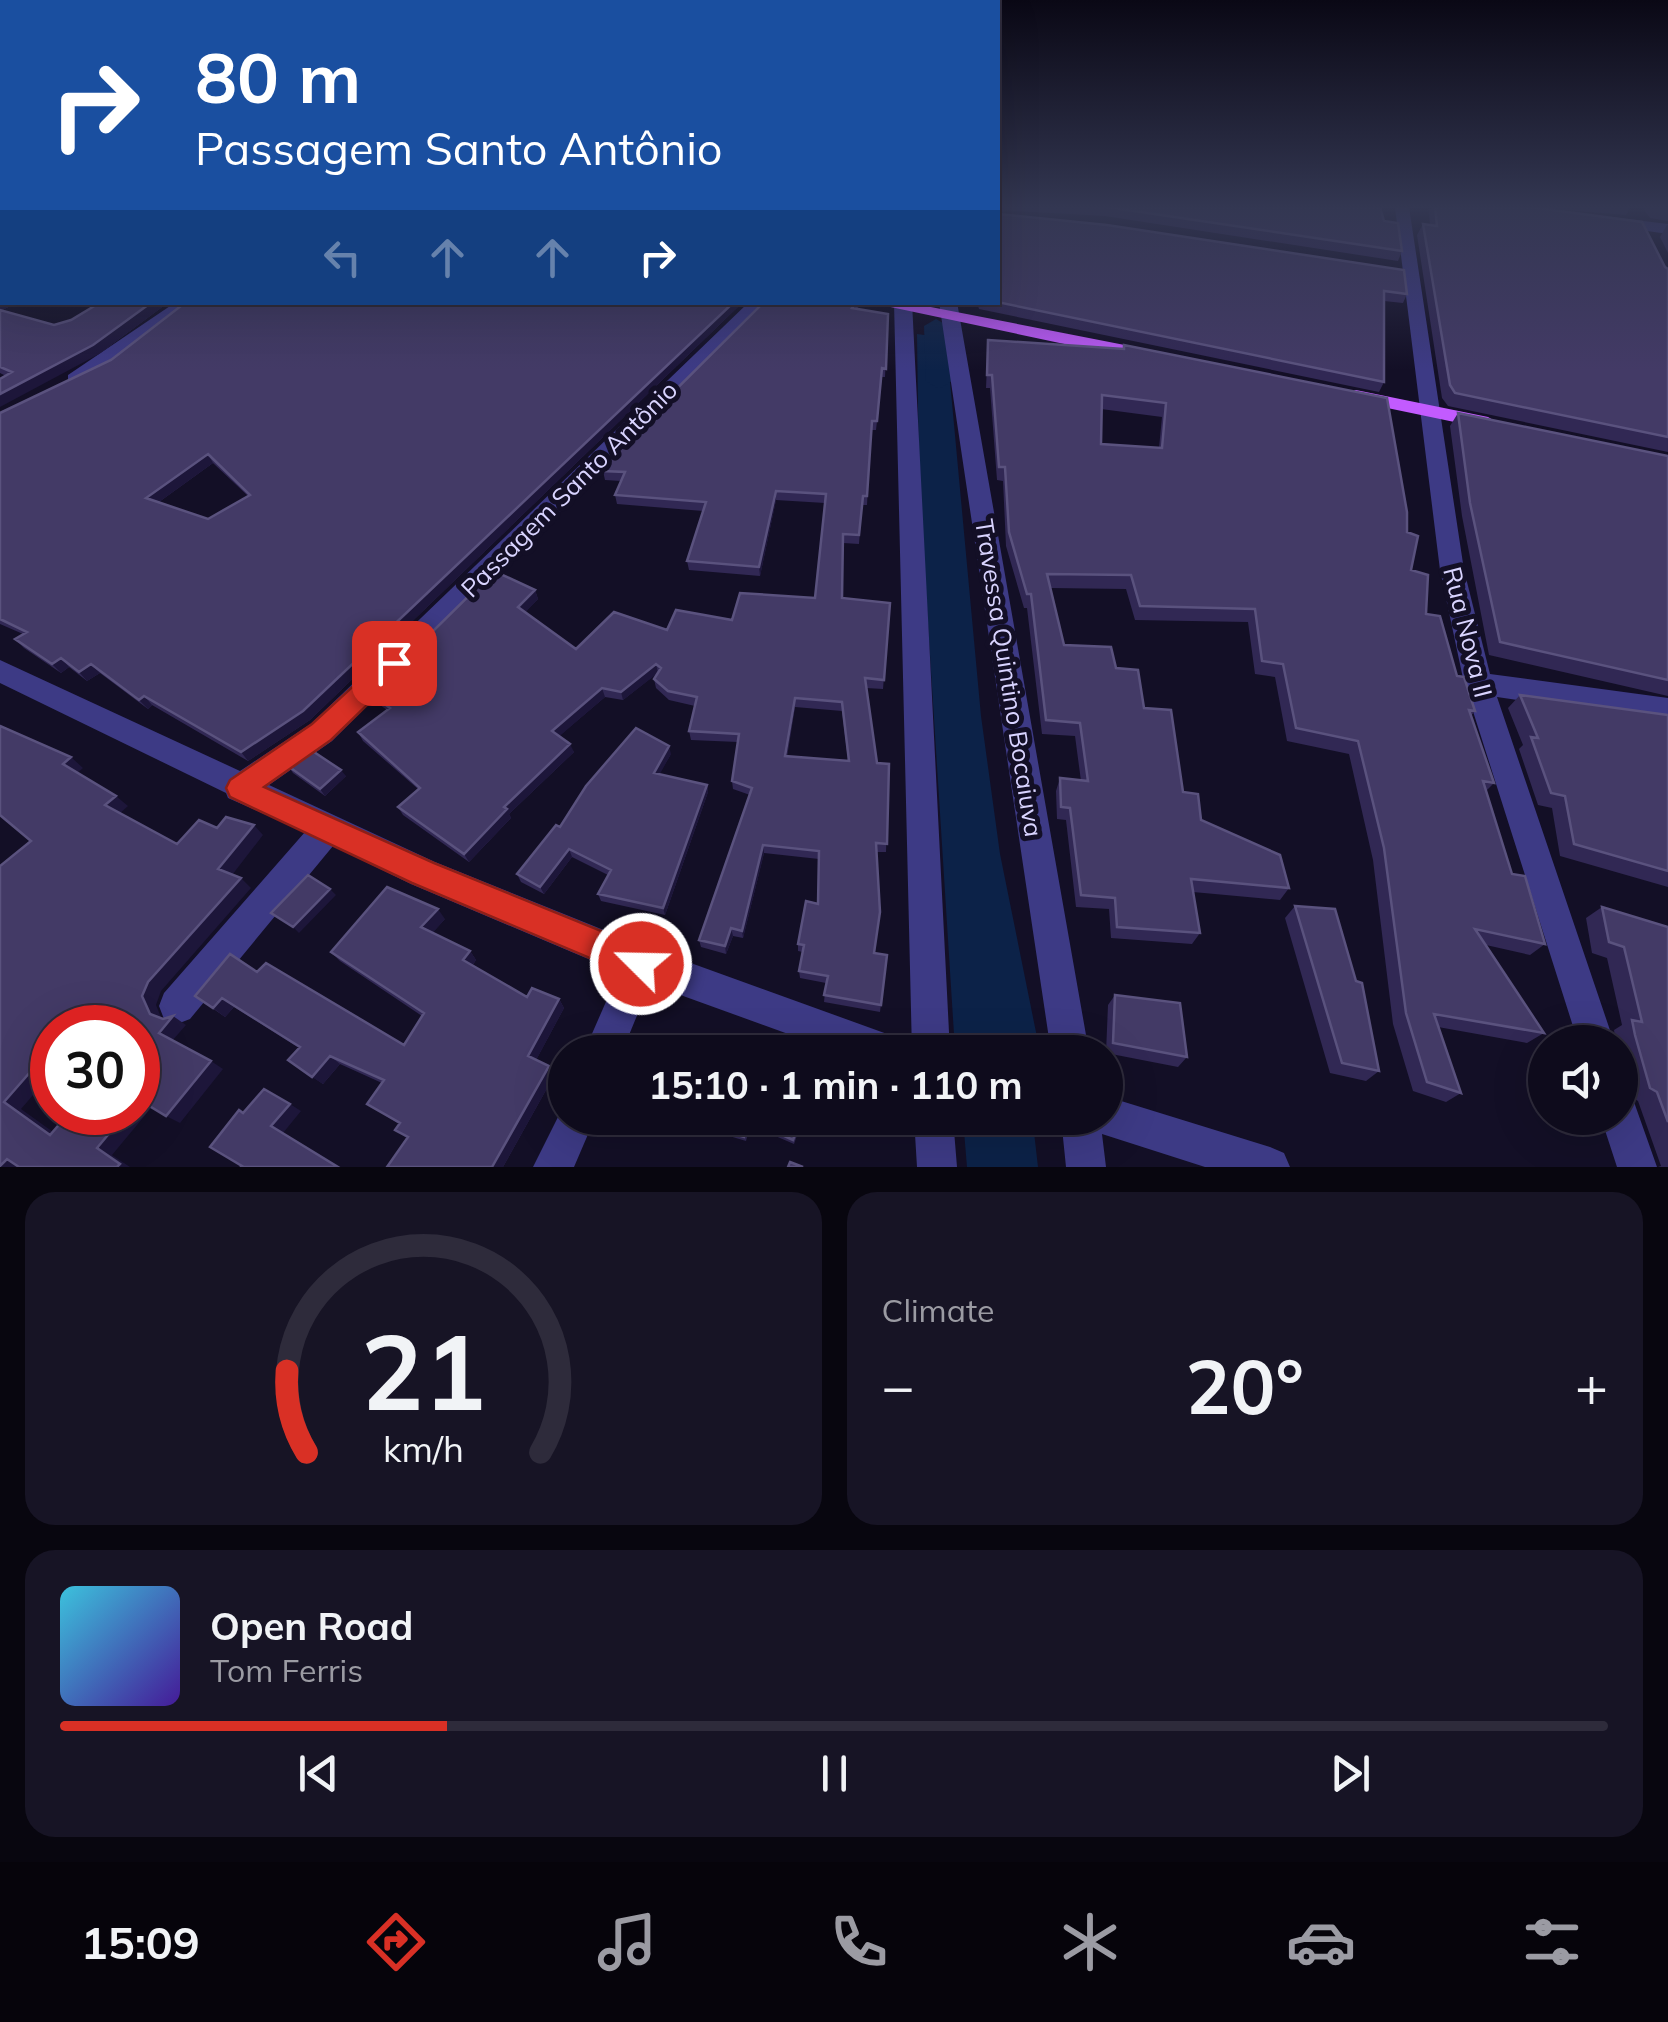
<!DOCTYPE html>
<html lang="en">
<head>
<meta charset="utf-8">
<style>
  :root { --surface:#0e0b1c; --page:#171425; --text:#f1f3f6; --muted:#9b9ba3; --line:#2e2b3b; --accent:#d93025 }
  body { margin:0; font-family:Mulish,sans-serif; background:var(--page); color:var(--text); height:100vh; display:flex; flex-direction:column; font-size:38px; white-space:nowrap }
  * { box-sizing:border-box; margin:0 }
  p { font-size:32px; color:var(--muted) }
  .icon { flex:none; width:55px; height:55px; fill:none; stroke:currentColor; stroke-width:2; stroke-linecap:round; stroke-linejoin:round }
  .map { position:relative; height:1167px; overflow:hidden }
  .sheet { display:flex; flex-direction:column; gap:25px; padding:25px; background:#08060f; flex:1 }
  .sheet>* { flex:none }
  .hud { position:absolute; left:0px; top:0px; width:1000px; height:305px; box-shadow:0 10px 40px #0002,0 0 0 2px var(--line); background:#1a4fa0; color:#fff; overflow:hidden }
  .controls { position:absolute; left:1528px; top:1025px; display:grid; gap:20px }
  .controls a { display:grid; place-items:center; width:110px; height:110px; border-radius:50%; background:var(--surface); box-shadow:0 10px 40px #0002,0 0 0 2px var(--line); font-size:50px }
  .speed { position:absolute; left:30px; top:1005px; display:flex; gap:20px; font-size:50px; font-weight:700; text-align:center }
  .speed>* { display:grid; place-content:center; width:130px; height:130px; border-radius:50%; background:var(--surface); box-shadow:0 10px 40px #0002,0 0 0 2px var(--line); line-height:1 }
  .speed .limit { border:15px solid #d22; background:#fff; color:#111 }
  .pin { position:absolute; display:grid; place-items:center; width:85px; height:85px; color:#fff; margin:-42px; border-radius:20px; box-shadow:0 5px 15px #0006 }
  .me { position:absolute; width:110px; margin:-55px; rotate:293deg; stroke-linejoin:round; filter:drop-shadow(0 0 8px #0008) }
  .turn { display:flex; align-items:center; gap:35px; height:210px; padding:0 30px; font-size:45px }
  .turn .icon { width:130px; height:130px; stroke-width:2.5 }
  .turn b { display:block; font-size:70px; line-height:85px }
  .lanes { display:flex; align-items:center; height:95px; padding:0 30px; background:#0003; justify-content:center; gap:50px; direction:ltr }
  .lanes .off { opacity:.35 }
  .big { font-size:75px; font-weight:700; line-height:1.1 }
  .sheet .widget { flex:1; display:flex; flex-direction:column; justify-content:center; gap:15px; min-width:0; padding:0 35px; border-radius:30px; background:var(--page) }
  .sheet .dial { align-items:center; gap:0 }
  .dial svg { height:260px; overflow:visible; fill:none; stroke:var(--line); stroke-width:7; stroke-linecap:round; text-anchor:middle }
  .dial text { fill:var(--text); stroke:none }
  .song { display:flex; align-items:center; gap:30px }
  .cover { width:120px; height:120px; border-radius:15px; background:linear-gradient(135deg,hsl(190 70% 55%),hsl(260 70% 35%)) }
  .played { height:10px; border-radius:5px; background:linear-gradient(90deg,var(--accent) 25%,var(--line) 25%) }
  .keys { display:flex; justify-content:space-around; direction:ltr }
  .heat { display:flex; justify-content:space-between; align-items:center; font-size:55px; direction:ltr }
  .sheet .tiles { flex:1; display:grid; gap:25px; grid-template-columns:1fr 1fr }
  .widget:last-child { grid-column:span 2 }
  .trip { position:absolute; left:548px; top:1035px; width:575px; height:100px; border-radius:50px; background:var(--surface); box-shadow:0 10px 40px #0002,0 0 0 2px var(--line); font-weight:700; line-height:100px; text-align:center }
  .dock { display:flex; height:160px; justify-content:space-around; align-items:center; background:#06040b; color:var(--muted) }
  .dock .icon { width:70px; height:70px }
  .dock .current { color:var(--accent) }
  .dock b { font-size:45px; color:var(--text) }
  .map>svg:first-child { display:block }
  .water { fill:#0c2248 }
  .lines { fill:none; stroke-linecap:round; stroke-linejoin:round }
  .canal { fill:#0c2248; fill-rule:evenodd }
  .minor { fill:#3d3a85; fill-rule:evenodd }
  .major { fill:#c25bff; fill-rule:evenodd }
  .wall { fill:#312854; fill-rule:evenodd }
  .shaded-wall { fill:#1d163a }
  .building { fill:#433a66; stroke:#5a527e; stroke-width:2.5; fill-rule:evenodd }
  .route { fill:#d93025; stroke:#8d1f18; stroke-width:2.5 }
  .labels { text-anchor:middle; stroke-width:10; stroke-linejoin:round; paint-order:stroke }
  .street-label { font-size:25px; fill:#d9d4ff; stroke:#130f26 }
</style>
</head>
<body>
<div class="map">
<svg width="1668" height="1167" viewBox="0 0 1668 1167">
  <rect width="100%" height="100%" fill="#130f26"/>
  <!-- water -->
  <path class="water" d="M917 334 946 338 981 716 1000 854 1040 1052 955 1050 919 481Z
    M963 1119 1034 1132 1038 1167H967Z"/>
  <g class="lines">
    <!-- canal -->
    <path class="canal" d="M936 319 948 326 952 381 939 389 926 381 924 326Z"/>
    <!-- minor -->
    <path class="minor" d="M1395 207H1409L1464 570 1490 674 1668 698V722L1497 697 1614 1042H1578L1464 683 1440 570Z
      M1611 217 1668 224V234L1606 225 1603 222Z
      M176 302H196L82 383H68V375Z
      M749 302H768L332 741 269 785 435 862 641 945 901 1039 907 1052H838L650 984 622 1052H584L619 972 411 884 333 846 190 1019 177 1024 164 1019 159 1006 164 993 305 832 228 798 226 793 0 683V660L240 771 312 723Z
      M894 302H912L950 1052H912Z
      M939 302H957L1089 1052H1051Z
      M1105 1096 1270 1147 1284 1153 1290 1167H1205L1102 1134 1106 1167H1066L1061 1118H1105Z
      M1620 1096 1634 1102 1657 1167H1617L1601 1118H1620Z
      M565 1103V1118H595L574 1167H533Z
      M914 1118H953L957 1167H917Z"/>
    <!-- major -->
    <path class="major" d="M867 302H905L1140 348 1149 354 1140 360Z
      M1356 390 1488 417 1498 423 1488 429 1349 400V392Z"/>
  </g>
  <!-- wall -->
  <path class="wall" d="M0 207 2 302H19L2 310 54 325 71 320 101 302H169L99 354 6 376 0 373Z
    M998 207H1380L1384 221 1402 251 1398 261 1105 216 998 210Z
    M1431 207H1631L1626 215 1541 208 1668 269V452L1448 406 1442 398 1417 235 1423 224 1430 225 1429 211Z
    M1642 207H1668V221L1650 218Z
    M998 214 1407 294 1403 303 1384 301V382L1379 392 979 309 977 302H998Z
    M1667 225H1668V253L1660 237Z
    M743 302 310 720 248 761 152 705 148 709 100 673 87 681 69 667 61 673 24 648 15 639 23 634 0 624V413ZM213 463 248 496 208 519 159 502Z
    M764 302H861L857 309 888 314 885 377H882L876 430H871L867 505H862L859 544 843 543 842 598 890 603 883 689 866 688 877 763 889 764 886 852H877L875 953 887 955 880 1012 824 1002 826 983 800 978 799 971 803 952 798 951V944L818 904 819 859 764 853 743 938 733 936 726 954 701 947 699 940 750 795 733 789 732 781 738 742 691 740 689 731 695 706 669 700 656 688 654 679 656 674 623 700 605 697 559 736 574 752 509 814 511 818 469 862 403 815 398 807 418 789 363 741 358 732 387 710 376 702 370 693 535 590 538 599 525 612 576 649 667 630 732 620 815 598 825 503 776 500 760 576 689 570 687 561 703 511 617 504 615 495 621 481 605 480 603 471ZM795 707 842 711 848 760 787 757Z
    M988 340 1123 349 1407 532 1411 570 1426 614 1475 711 1471 716 1494 783 1486 791 1512 874 1545 944 1530 955 1486 945 1544 1033 1527 1043 1438 1027 1461 1093 1446 1102 1413 1091 1393 1024 1373 860 1349 754 1287 741 1275 677 1255 674 1248 622 1135 620 1126 589 1050 588 1064 645 1116 668 1144 708 1183 792 1201 820 1289 888 1280 900 1193 892 1200 933 1192 944 1111 938 1109 909 1076 907 1066 820 1057 819 1056 791 1060 778 1081 781 1075 736 1042 734 1027 608H1024L1006 546 1003 481 997 480 990 388H986ZM1101 409 1162 417 1159 448 1101 444Z
    M1458 413 1668 456V696L1489 655 1462 516 1450 426Z
    M1520 695 1668 715V887L1560 856 1552 808 1538 805 1519 749 1523 745 1508 708Z
    M671 754 659 774 707 785 708 792 665 915 601 901 598 894 608 875 572 857 544 894 521 882 517 874 560 827Z
    M288 766 346 776 325 796 293 773Z
    M1295 906 1356 981 1379 1071 1366 1081 1330 1073 1285 918Z
    M1602 907 1668 927V1167H1658L1661 1166 1638 1101 1631 1096 1620 1057V1042H1616L1614 1030 1622 1025 1607 958 1592 953 1586 918Z
    M445 919 432 933 470 951 476 960 472 966 527 997 559 999 564 1008 536 1060 549 1066 555 1074 503 1167H387L407 1138 395 1130 399 1124 367 1104 382 1083 340 1064 323 1084 288 1060 299 1048 234 1007 225 1017 195 996 257 972 404 1045 422 1016 340 961 331 952Z
    M1115 995 1187 1057 1178 1067 1106 1053 1108 1005Z
    M604 1118H803L794 1144 750 1125 746 1141 676 1120 675 1125 638 1122 637 1127 607 1122Z"/>
  <!-- shaded-wall -->
  <path class="shaded-wall" d="M2 299V302H19L0 311V300Z
    M152 302H169L99 354 0 407V394Z
    M734 302H743L310 720 248 761 241 752Z
    M208 454 213 463 152 507 146 498Z
    M776 491V500L760 576 759 567Z
    M535 590 538 599 522 616 518 607Z
    M61 658 69 667 61 673 52 664Z
    M91 664 100 673 87 681 79 672Z
    M656 664 658 673 623 700 621 692Z
    M602 688 605 697 555 740 552 731Z
    M144 696 152 705 148 709 139 700Z
    M795 698V707L785 765V756Z
    M570 744 574 752 509 814 511 818 469 862 464 854 504 807Z
    M669 746 671 754 656 781 654 773Z
    M71 757 83 768 75 775 63 764Z
    M341 770 346 776 325 796 320 789Z
    M707 785 708 792 665 915 663 908Z
    M116 796 128 806 117 816 105 805Z
    M254 825 263 835 229 879 218 869Z
    M763 845 764 853 743 938 742 931Z
    M569 849 572 857 544 894 540 887Z
    M241 878 251 888 161 991 156 1005 163 1022 150 1014 142 996 148 982Z
    M330 889 336 895 299 933 293 927Z
    M438 909 445 919 429 937 421 927Z
    M731 928 733 936 726 954 725 946Z
    M470 951 476 960 469 970 463 960Z
    M222 998 234 1007 225 1017 213 1008Z
    M559 999 564 1008 534 1064 528 1056Z
    M173 1016 186 1025 172 1041 159 1033Z
    M52 1047V1073L21 1109 67 1142 50 1135 4 1102Z
    M330 1056 340 1064 323 1084 312 1077Z
    M211 1061 223 1069 180 1123 166 1116Z
    M549 1066 555 1074 503 1167H492Z
    M138 1099 152 1107 112 1155 130 1167H117L97 1148 127 1112H138Z
    M290 1104 301 1111 283 1133 271 1126Z
    M7 1159 23 1167H0Z"/>
  <!-- building -->
  <path class="building" d="M0 207H2V299L0 300Z
    M1092 207H1380L1384 221 1398 223 1402 251 1107 207Z
    M1435 207H1530L1642 222 1665 267 1668 269V437L1455 393 1450 385 1423 224 1437 226Z
    M998 214 1107 225 1404 270 1407 294 1384 291V382L997 302Z
    M101 302H152L93 345 0 394V379L12 372 0 367V310L54 325 71 320Z
    M186 302H734L303 711 241 752 144 696 139 700 91 664 79 672 61 658 52 664 15 639 27 632 0 619V413L111 360ZM208 454 250 495 208 519 146 498Z
    M764 302H856L852 308 888 314 886 369 882 368 877 421H872L867 496H863L859 535 843 534 842 598 890 603 884 680 865 678 877 763 889 764 887 844 876 843 880 912 874 953 887 955 881 1005 824 995 828 976 799 971 804 945 798 944 806 901 818 904 819 851 763 845 742 931 731 928 725 946 699 940 752 788 732 781 739 734 689 731 697 697 668 691 654 679 661 668 656 664 621 692 602 688 552 731 570 744 504 807 507 809 464 854 398 807 420 788 358 732 390 708 370 693 494 571 535 590 518 607 576 649 614 612 667 630 676 610 732 620 740 593 815 598 826 494 776 491 759 567 687 561 706 502 615 495 625 472 603 471 608 457ZM795 698 842 702 849 761 785 756Z
    M988 340 1124 349V345L1387 398 1407 512V532L1418 536 1411 570 1428 575 1426 614 1440 616 1457 676 1464 677 1475 711 1469 710 1494 783 1483 781 1512 874 1525 876 1545 944 1475 929 1544 1033 1434 1014 1461 1093 1427 1082 1406 1013 1384 848 1358 741 1296 728 1283 664 1262 661 1255 609 1140 606 1131 575 1047 574 1064 645 1111 647 1116 668 1138 670 1144 708 1171 710 1183 792 1198 794 1201 820 1280 855 1289 888 1191 879 1200 933 1117 927 1115 898 1081 895 1070 808 1061 807 1060 778 1088 781 1080 723 1046 720 1031 594H1027L1009 532 1005 467H999L992 375H987ZM1102 395 1166 403 1162 448 1101 444Z
    M1458 413 1668 456V680L1500 642 1470 503Z
    M1520 695 1668 715V871L1574 844 1565 796 1551 793 1531 737 1538 738Z
    M0 726 71 757 63 764 116 796 105 805 177 844 199 820 217 828 226 817 254 825 218 869 241 878 148 982 142 996 150 1014 163 1019 173 1016 159 1033 211 1061 166 1116 138 1099V1028H52V1047L4 1102 50 1135 70 1112H127L97 1148 120 1164 117 1167H19L7 1159 0 1166V866L31 841 0 815Z
    M636 728 669 746 654 773 707 785 663 908 598 894 611 870 569 849 540 887 517 874 556 825 560 827 586 786Z
    M311 750 341 770 320 789 288 766Z
    M308 875 330 889 293 927 271 913Z
    M387 887 438 909 421 927 470 951 463 960 527 997 532 988 559 999 528 1056 549 1066 492 1167H387L408 1137 395 1130 400 1123 367 1104 384 1080 330 1056 312 1077 288 1060 300 1047 222 998 213 1008 195 996 230 954 257 972 266 963 404 1045 424 1013 331 952Z
    M1295 906 1335 909 1356 981 1362 983 1379 1071 1342 1063Z
    M1602 907 1668 927V1122L1657 1092 1650 1088 1635 1035 1632 1020 1642 1022 1624 947 1609 942Z
    M1115 995 1180 1003 1187 1057 1113 1043Z
    M626 1041 691 1049 705 1052H623Z
    M264 1089 290 1104 271 1126 338 1167H241L242 1166 210 1147 239 1110 243 1113Z
    M604 1118H636L634 1122Z
    M639 1118H673V1120Z
    M680 1118H801L793 1140 749 1120 744 1137Z
    M790 1162 803 1167H788Z"/>
  <!-- sky -->
  <linearGradient id="sky" x2="0" y2="1"><stop stop-color="#0a0815"/><stop offset="0.56" stop-color="#333752"/><stop offset="1" stop-color="#333752" stop-opacity="0"/></linearGradient>
  <rect width="1668" height="370" fill="url(#sky)"/>
  <!-- route -->
  <path class="route" d="M394 653 403 656 407 663 403 670 331 740 264 787 434 863 653 952 657 964 653 975 641 979 630 975 412 883 230 797 226 788 230 780 312 724 386 656Z"/>
  <g class="labels">
    <!-- street labels -->
    <g class="street-label">
      <text transform="translate(569 489) rotate(-45)" y="9">Passagem Santo Antônio</text>
      <text transform="translate(1468 632) rotate(76)" y="9">Rua Nova II</text>
      <text transform="translate(1009 678) rotate(81)" y="9">Travessa Quintino Bocaiuva</text>
    </g>
  </g>
</svg>
<div class="controls">
<a><svg class="icon" aria-label="sound" viewBox="0 0 24 24"><path d="M4 9h4l5-4v14l-5-4H4zM17 9q2 3 0 6"/></svg></a>
</div>
<div class="speed"><div class="limit">30</div></div>
<div class="pin" style="left:394px;top:663px;background:#d93025"><svg class="icon" aria-label="arrive" viewBox="0 0 24 24"><path d="M6 21V4h12l-3 4 3 4H6"/></svg></div>
<svg class="me" style="left:641px;top:964px" viewBox="-20 -20 40 40"><circle r="17" fill="#d93025" stroke="#fff" stroke-width="3"/><path d="M0-11L8 9 0 5-8 9z" fill="#fff"/></svg>
<div class="trip">15:10 · 1 min · 110 m</div>
<div class="hud">
<div class="turn"><svg class="icon" aria-label="right" viewBox="0 0 24 24"><path d="M7 20v-9h11M14 6l5 5-5 5"/></svg><div><b>80 m</b>Passagem Santo Antônio</div></div>
<div class="lanes"><svg class="icon off" aria-label="left" viewBox="0 0 24 24"><path d="M17 20v-9H6M10 6l-5 5 5 5"/></svg><svg class="icon off" aria-label="ahead" viewBox="0 0 24 24"><path d="M12 20V5M6 11l6-6 6 6"/></svg><svg class="icon off" aria-label="ahead" viewBox="0 0 24 24"><path d="M12 20V5M6 11l6-6 6 6"/></svg><svg class="icon" aria-label="right" viewBox="0 0 24 24"><path d="M7 20v-9h11M14 6l5 5-5 5"/></svg></div>
</div>
</div>
<section class="sheet">
<div class="tiles">
<div class="widget dial"><svg viewBox="0 0 100 80">
<path d="M14 69A42 42 0 1 1 86 69"/>
<path d="M14 69A42 42 0 0 1 8 44" stroke="#d93025"/>
<text x="50" y="56" font-size="32" font-weight="700">21</text>
<text x="50" y="72" font-size="11">km/h</text>
</svg></div>
<div class="widget"><p>Climate</p>
<div class="heat"><a>−</a><b class="big">20°</b><a>+</a></div>
</div>
<div class="widget">
<div class="song"><i class="cover"></i><div><b>Open Road</b><p>Tom Ferris</p></div></div>
<div class="played"></div>
<div class="keys"><svg class="icon" aria-label="previous" viewBox="0 0 24 24"><path d="M18 5L8 12l10 7zM5 5v14"/></svg><svg class="icon" aria-label="pause" viewBox="0 0 24 24"><path d="M8 5v14M16 5v14"/></svg><svg class="icon" aria-label="next" viewBox="0 0 24 24"><path d="M6 5l10 7-10 7zM19 5v14"/></svg></div>
</div>
</div>
</section>
<nav class="dock">
<b>15:09</b>
<svg class="icon current" aria-label="directions" viewBox="0 0 24 24"><path d="M12 3l9 9-9 9-9-9zM9 14v-3h6M13 9l2 2-2 2"/></svg>
<svg class="icon" aria-label="music" viewBox="0 0 24 24"><path d="M9 18V5l10-2v13"/><circle cx="6" cy="18" r="3"/><circle cx="16" cy="16" r="3"/></svg>
<svg class="icon" aria-label="phone" viewBox="0 0 24 24"><path d="M5 4h4l2 5-3 2q2 4 5 5l2-3 5 2v4C11 20 4 13 5 4z"/></svg>
<svg class="icon" aria-label="climate" viewBox="0 0 24 24"><path d="M12 3v18M4 7l16 10M4 17L20 7"/></svg>
<svg class="icon" aria-label="car" viewBox="0 0 24 24"><path d="M5 17H2v-5l4-1 3-4h7l3 4 3 1v5h-3M9 17h6M6 11h13"/><circle cx="7" cy="17" r="2"/><circle cx="17" cy="17" r="2"/></svg>
<svg class="icon" aria-label="filters" viewBox="0 0 24 24"><path d="M4 7h16M4 17h16"/><circle cx="9" cy="7" r="2"/><circle cx="15" cy="17" r="2"/></svg>
</nav>
</body>
</html>
